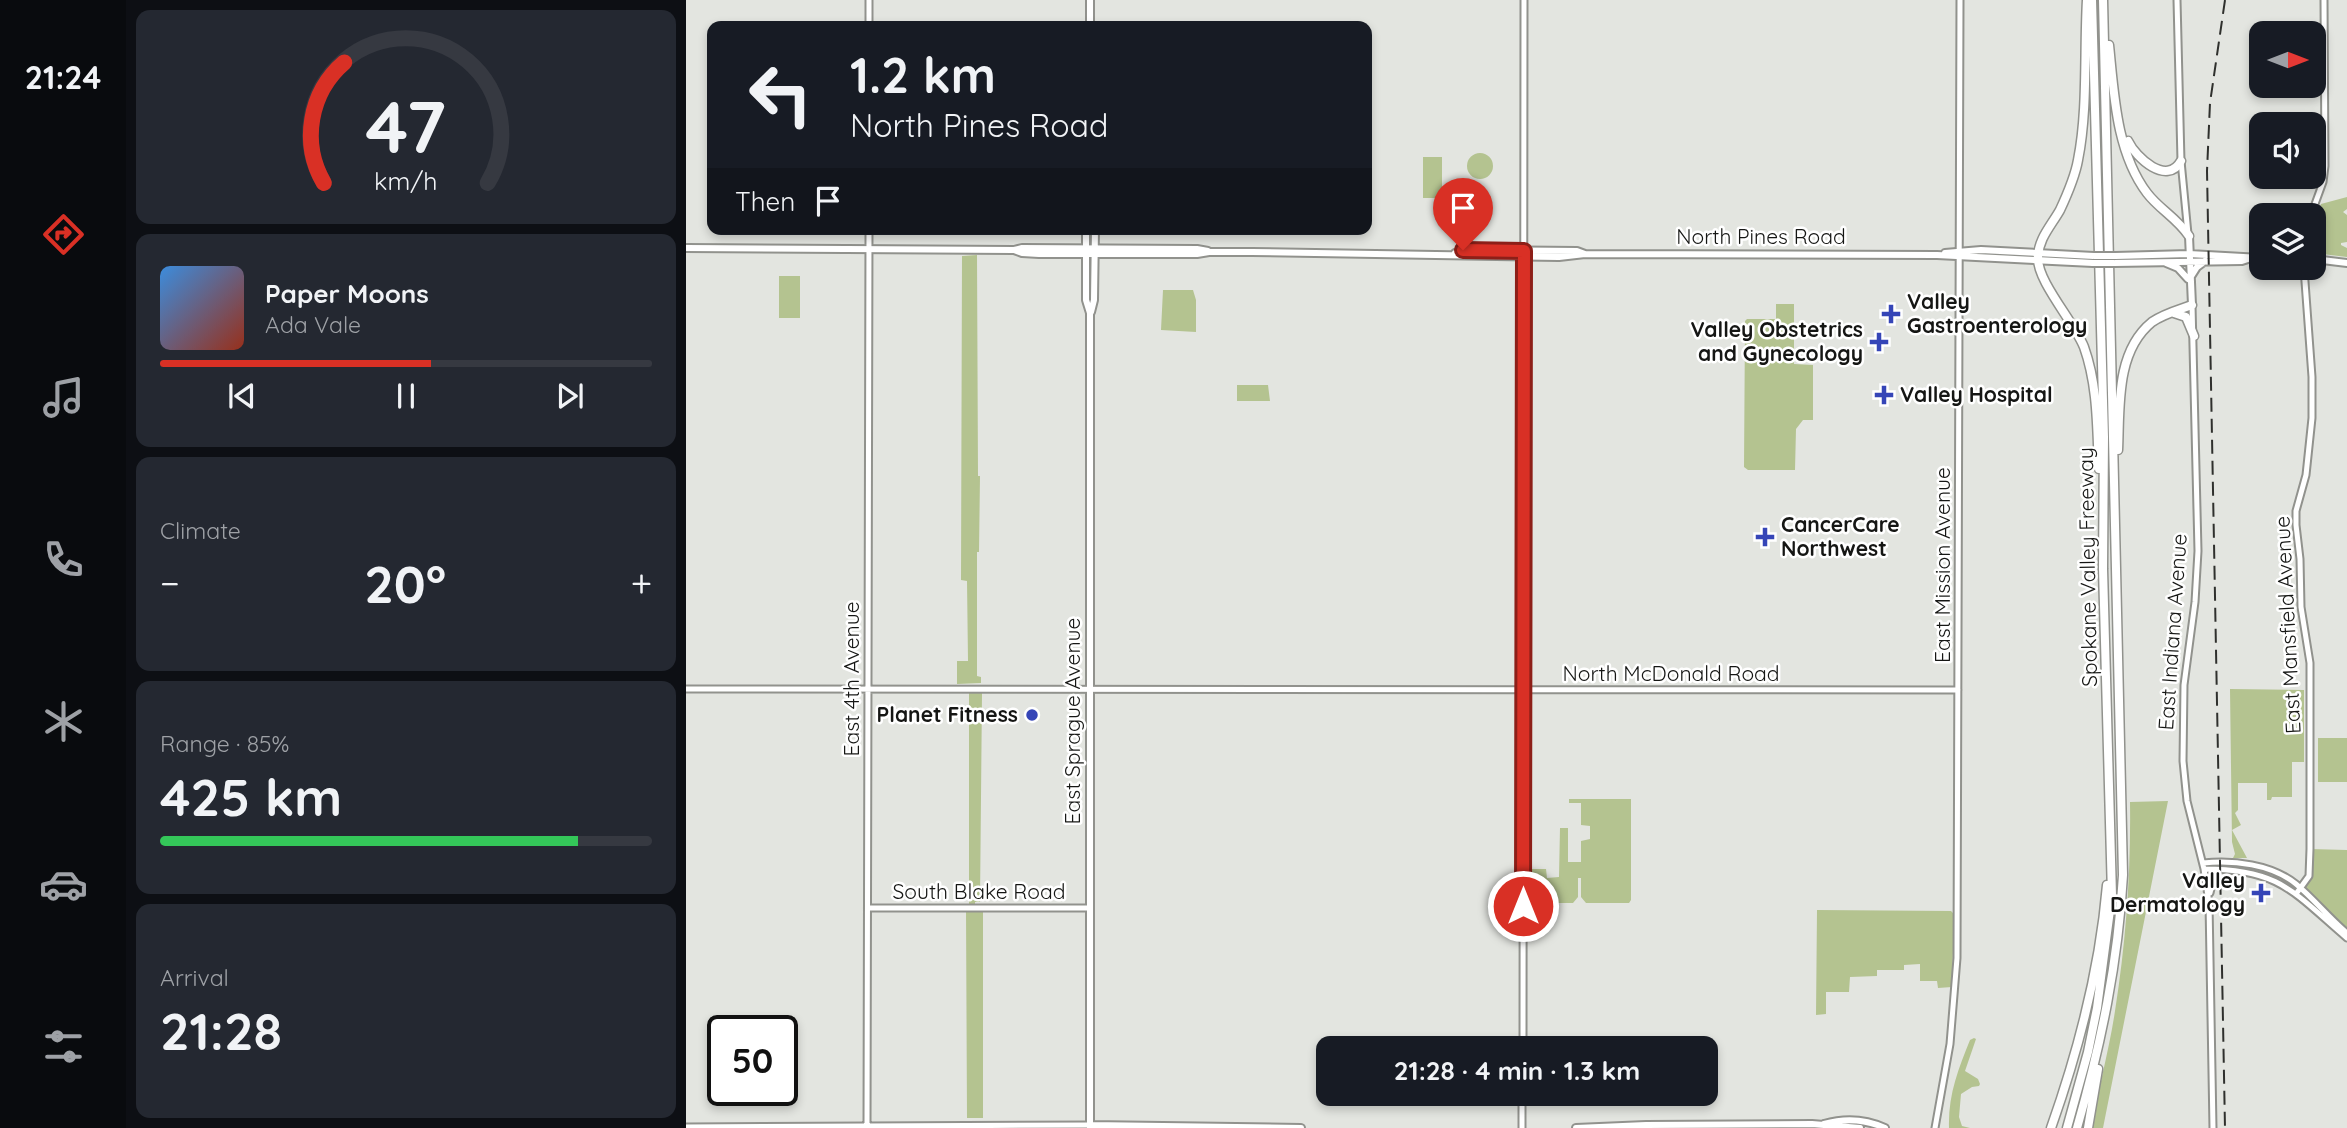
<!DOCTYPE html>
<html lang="en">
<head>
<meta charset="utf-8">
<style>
  :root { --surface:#171b24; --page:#242831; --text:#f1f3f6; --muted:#9ea1a6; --line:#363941; --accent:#d93025 }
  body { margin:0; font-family:Quicksand,sans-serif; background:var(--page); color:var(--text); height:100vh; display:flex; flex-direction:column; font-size:26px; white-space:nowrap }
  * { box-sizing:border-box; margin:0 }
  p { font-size:23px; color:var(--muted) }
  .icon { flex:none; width:38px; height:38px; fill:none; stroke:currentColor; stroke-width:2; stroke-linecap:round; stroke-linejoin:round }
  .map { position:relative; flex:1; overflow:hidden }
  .side { display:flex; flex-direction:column; gap:10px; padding:10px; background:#0d0f14; width:560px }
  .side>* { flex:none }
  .banner { position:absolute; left:21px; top:21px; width:665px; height:214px; border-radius:14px; box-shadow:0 4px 10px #0003; background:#171b24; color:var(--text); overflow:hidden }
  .needle { width:46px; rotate:90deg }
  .controls { position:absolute; left:1563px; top:21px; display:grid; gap:14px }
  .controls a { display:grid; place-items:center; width:77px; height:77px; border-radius:14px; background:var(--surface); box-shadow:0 4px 10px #0003; font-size:35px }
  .speed { position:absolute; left:21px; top:1015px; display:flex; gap:14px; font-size:35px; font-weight:700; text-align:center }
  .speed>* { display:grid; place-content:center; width:91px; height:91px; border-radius:50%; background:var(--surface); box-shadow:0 4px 10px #0003; line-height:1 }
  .speed .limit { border:4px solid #111; border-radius:10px; background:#fff; color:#111 }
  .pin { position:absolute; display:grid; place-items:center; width:60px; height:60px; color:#fff; margin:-72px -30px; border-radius:50% 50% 50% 0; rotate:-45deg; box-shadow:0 0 7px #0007 }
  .pin .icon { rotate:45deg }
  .me { position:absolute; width:77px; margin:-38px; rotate:0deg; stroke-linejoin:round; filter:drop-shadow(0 0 5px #0008) }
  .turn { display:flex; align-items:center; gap:24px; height:147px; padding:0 28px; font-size:32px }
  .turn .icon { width:91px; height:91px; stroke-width:2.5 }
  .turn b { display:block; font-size:49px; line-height:60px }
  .then { display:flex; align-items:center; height:66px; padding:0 28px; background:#0003; gap:14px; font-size:26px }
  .big { font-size:52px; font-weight:700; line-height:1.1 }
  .side .card { flex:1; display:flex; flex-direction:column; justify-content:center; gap:10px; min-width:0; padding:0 24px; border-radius:14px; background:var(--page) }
  .side .dial { align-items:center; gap:0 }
  .dial svg { height:182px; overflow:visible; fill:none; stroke:var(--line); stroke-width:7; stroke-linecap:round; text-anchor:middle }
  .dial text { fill:var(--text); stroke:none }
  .song { display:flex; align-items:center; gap:21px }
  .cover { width:84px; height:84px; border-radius:10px; background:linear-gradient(135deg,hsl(210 70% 55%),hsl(10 70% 35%)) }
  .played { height:7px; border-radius:4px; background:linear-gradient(90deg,var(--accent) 55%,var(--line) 55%) }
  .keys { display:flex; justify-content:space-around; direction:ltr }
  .heat { display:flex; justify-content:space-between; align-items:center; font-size:38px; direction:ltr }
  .charge { height:10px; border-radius:5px; background:linear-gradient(90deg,#34c759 85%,var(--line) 0) }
  .trip { position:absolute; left:630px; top:1036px; width:402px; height:70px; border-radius:14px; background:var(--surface); box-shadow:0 4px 10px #0003; font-weight:700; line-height:70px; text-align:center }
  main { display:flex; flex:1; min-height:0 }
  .tabs { display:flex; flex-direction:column; width:126px; justify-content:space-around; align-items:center; background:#090b0e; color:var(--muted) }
  .tabs .icon { width:49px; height:49px }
  .tabs .on { color:var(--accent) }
  .tabs b { font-size:32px; color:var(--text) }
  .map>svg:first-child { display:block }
  .green { fill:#b4c390 }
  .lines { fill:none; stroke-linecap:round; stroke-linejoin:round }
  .secondary-casing { stroke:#91928d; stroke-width:9 }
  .primary-casing { stroke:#91928d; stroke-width:10 }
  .highway-casing { stroke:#91928d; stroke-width:11 }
  .secondary { stroke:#fff; stroke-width:5 }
  .primary { stroke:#fff; stroke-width:6 }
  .highway { stroke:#fff; stroke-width:8 }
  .rail { stroke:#2f302d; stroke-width:2; stroke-dasharray:14 7; stroke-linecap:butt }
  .primary-bridge-casing { stroke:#91928d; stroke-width:10; stroke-linecap:butt }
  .primary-bridge { stroke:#fff; stroke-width:6 }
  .route-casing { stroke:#8d1f18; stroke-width:18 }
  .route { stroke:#d93025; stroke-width:12 }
  .poi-dot { fill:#3545b7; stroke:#fff; stroke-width:2.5 }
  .labels { text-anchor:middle; stroke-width:5; stroke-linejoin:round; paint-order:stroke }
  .street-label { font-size:21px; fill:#151614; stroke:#fff }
  .poi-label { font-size:21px; font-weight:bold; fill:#151614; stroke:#fff; text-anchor:start }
</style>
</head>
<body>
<main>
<nav class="tabs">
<b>21:24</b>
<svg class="icon on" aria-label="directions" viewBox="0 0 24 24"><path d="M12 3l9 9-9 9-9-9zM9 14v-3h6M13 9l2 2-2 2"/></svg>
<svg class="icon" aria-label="music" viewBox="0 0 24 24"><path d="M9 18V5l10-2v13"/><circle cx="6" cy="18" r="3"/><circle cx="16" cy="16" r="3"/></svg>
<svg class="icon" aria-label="phone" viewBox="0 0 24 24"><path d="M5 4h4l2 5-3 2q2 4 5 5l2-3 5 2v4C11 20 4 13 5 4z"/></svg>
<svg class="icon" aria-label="climate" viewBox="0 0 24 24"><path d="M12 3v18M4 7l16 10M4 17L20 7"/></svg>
<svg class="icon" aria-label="car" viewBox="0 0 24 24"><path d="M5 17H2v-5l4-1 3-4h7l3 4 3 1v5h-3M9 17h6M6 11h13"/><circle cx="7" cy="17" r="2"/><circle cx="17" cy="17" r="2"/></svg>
<svg class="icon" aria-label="filters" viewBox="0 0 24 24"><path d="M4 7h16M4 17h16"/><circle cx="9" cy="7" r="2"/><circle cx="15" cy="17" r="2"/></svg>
</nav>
<section class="side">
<div class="card dial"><svg viewBox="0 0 100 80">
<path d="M14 69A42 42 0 1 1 86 69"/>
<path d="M14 69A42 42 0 0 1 23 16" stroke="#d93025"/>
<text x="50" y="56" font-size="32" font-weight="700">47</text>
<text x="50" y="72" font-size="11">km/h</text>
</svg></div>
<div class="card">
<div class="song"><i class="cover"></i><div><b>Paper Moons</b><p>Ada Vale</p></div></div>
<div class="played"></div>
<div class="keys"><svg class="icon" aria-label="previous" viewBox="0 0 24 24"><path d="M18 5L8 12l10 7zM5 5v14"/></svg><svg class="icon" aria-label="pause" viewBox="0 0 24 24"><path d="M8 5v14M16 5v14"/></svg><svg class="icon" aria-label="next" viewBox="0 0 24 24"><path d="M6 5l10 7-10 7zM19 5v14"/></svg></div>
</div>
<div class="card"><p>Climate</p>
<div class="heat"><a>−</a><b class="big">20°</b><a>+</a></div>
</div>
<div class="card"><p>Range · 85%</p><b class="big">425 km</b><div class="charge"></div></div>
<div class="card"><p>Arrival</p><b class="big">21:28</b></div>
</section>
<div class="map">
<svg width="1661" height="1128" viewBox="0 0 1661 1128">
  <rect width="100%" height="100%" fill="#e3e5e0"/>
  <!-- green -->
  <path class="green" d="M781 166a13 13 0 1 1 26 0a13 13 0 1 1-26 0Z
    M737 157H756V198H737Z
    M1661 197V209L1657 212 1661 215V242L1655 243V245L1661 248V257L1628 253V223L1635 204Z
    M767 209C781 212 781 220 778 233H760L756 229V213Z
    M291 255 292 476H294L293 552H291V676L295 677V683L271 684V661H282L281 581 275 580 276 256Z
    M93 276H114V318H93Z
    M477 290H507L510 300V332L475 330Z
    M1090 304H1108V364L1127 365V420H1117L1110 429 1109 470H1062L1058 467 1059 321 1061 319H1090Z
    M551 385H582L584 401H551Z
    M1544 689 1618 690V762H1606V797H1586L1585 800H1581V783H1552V810L1549 813 1555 825 1546 830 1561 858H1547L1549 854 1546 842Z
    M283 693H296L294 902H289V905H283Z
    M1632 738H1661V782H1632Z
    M883 799H945V900L943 903H900L895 897V878H892V897L887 903H843V869H860L861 878 873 877 874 828H882V862H895V841L904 839V826L895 825V803H883Z
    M1482 801 1417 1128H1406C1412 1089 1423 1051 1429 1011 1440 942 1445 872 1444 802Z
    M1624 849 1661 850V933L1615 889 1621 879Z
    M280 909 297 911V1118H281Z
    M1131 910 1265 911 1268 914 1266 987 1252 988 1251 981H1234V964L1218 965V970H1191V976L1164 977 1163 992H1140V1014L1130 1015Z
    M1288 1038 1290 1039 1279 1071 1292 1079 1294 1084 1293 1086 1286 1087 1275 1094 1273 1117 1276 1126 1284 1128H1263C1262 1095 1272 1070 1284 1040Z"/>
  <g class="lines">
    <defs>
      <path id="secondary" d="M183 0V26
        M1491 0 1495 161 1502 234
        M1625 215 1637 182 1639 166 1638 0
        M1506 305 1512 551 1509 602 1498 685 1497 761 1501 801 1518 869 1523 903 1527 1128
        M0 689 1272 690
        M1517 863C1548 860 1585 864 1610 884 1628 899 1643 918 1661 933
        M1518 869C1594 869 1607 892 1661 938
        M1524 893 1528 875 1532 870
        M1610 894 1623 876 1624 849V663L1615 607 1614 559 1610 525V511L1620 475 1626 418V377L1618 268
        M182 908H404
        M837 1048 838 0
        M0 1127 404 1125
        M181 1128 183 229
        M836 1128V1094
        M1249 1128 1264 1044 1271 958 1274 0"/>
      <path id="primary" d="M404 0V26
        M400 229V300L404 313V1128
        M1503 236 1506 305
        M0 248 328 250 336 248 511 249 522 251
        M328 250 336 253 353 254H511L523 252H566L873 257 899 254 1251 255 1407 263
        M769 253 777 250 891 251 899 254
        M1259 253 1295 250 1408 256
        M1429 256 1503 254 1575 258
        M1628 259 1661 263
        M1428 263 1556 261 1562 259
        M1480 263 1492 268 1502 279
        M1504 278 1511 267 1519 261
        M405 312 408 300 409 229
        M1138 1124C1159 1118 1179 1119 1199 1128
        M404 1125 615 1128
        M890 1128 960 1125 1126 1124 1174 1128"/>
      <path id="highway" d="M1401 0C1398 52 1402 110 1392 160 1389 177 1381 195 1374 210 1365 226 1352 239 1352 258 1351 281 1388 322 1398 347 1412 386 1411 428 1413 469
        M1423 45C1428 93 1430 152 1461 193 1473 209 1491 218 1503 236
        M1442 141C1450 158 1481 186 1495 161
        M1488 313 1500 317 1508 336
        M1432 450C1434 408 1429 352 1466 322 1477 314 1492 310 1506 305
        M1365 1128C1393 1049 1414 968 1421 885
        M1381 1128 1402 1052 1411 1008 1426 895 1417 569 1418 437 1406 0
        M1391 1128C1415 1044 1432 963 1437 875L1417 0
        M1402 1128 1412 1069"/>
    </defs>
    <!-- secondary casing -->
    <use href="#secondary" class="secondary-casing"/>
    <!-- primary casing -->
    <use href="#primary" class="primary-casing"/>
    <!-- highway casing -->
    <use href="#highway" class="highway-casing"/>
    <!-- secondary -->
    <use href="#secondary" class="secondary"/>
    <!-- primary -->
    <use href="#primary" class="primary"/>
    <!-- highway -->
    <use href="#highway" class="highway"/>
    <!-- rail -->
    <path class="rail" d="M1539 0 1524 103 1521 171 1539 1128"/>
    <defs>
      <path id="primary-bridge" d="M1408 256H1429
        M1407 263H1428"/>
    </defs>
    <!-- primary-bridge casing -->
    <use href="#primary-bridge" class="primary-bridge-casing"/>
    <!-- primary-bridge -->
    <use href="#primary-bridge" class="primary-bridge"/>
  </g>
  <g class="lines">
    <defs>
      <path id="route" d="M777 250 838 251 837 906"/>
    </defs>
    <!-- route casing -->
    <use href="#route" class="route-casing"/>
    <!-- route -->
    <use href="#route" class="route"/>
  </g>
  <!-- markers -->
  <g class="poi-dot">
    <path d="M1201.5 303.5h7v7h7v7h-7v7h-7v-7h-7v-7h7z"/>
    <path d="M1189.5 331.5h7v7h7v7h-7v7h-7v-7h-7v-7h7z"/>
    <path d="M1194.5 384.5h7v7h7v7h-7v7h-7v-7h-7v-7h7z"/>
    <path d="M1075.5 526.5h7v7h7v7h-7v7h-7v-7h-7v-7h7z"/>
    <circle cx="346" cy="715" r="7"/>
    <path d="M1571.5 882.5h7v7h7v7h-7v7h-7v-7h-7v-7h7z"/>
  </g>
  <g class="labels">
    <!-- street labels -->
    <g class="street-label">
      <text x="1075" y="244">North Pines Road</text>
      <text transform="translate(1257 565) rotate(-90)" y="7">East Mission Avenue</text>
      <text transform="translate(1402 567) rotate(-91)" y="7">Spokane Valley Freeway</text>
      <text transform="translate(1602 625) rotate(-93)" y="7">East Mansfield Avenue</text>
      <text transform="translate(1487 632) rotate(-86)" y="7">East Indiana Avenue</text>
      <text x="985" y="681">North McDonald Road</text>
      <text transform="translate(166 679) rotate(-90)" y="7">East 4th Avenue</text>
      <text transform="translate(387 721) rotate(-90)" y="7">East Sprague Avenue</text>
      <text x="293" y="899">South Blake Road</text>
    </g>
    <!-- poi labels -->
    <g class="poi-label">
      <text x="1221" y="309">Valley<tspan x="1221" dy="24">Gastroenterology</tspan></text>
      <text x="1177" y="337" text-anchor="end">Valley Obstetrics<tspan x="1177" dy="24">and Gynecology</tspan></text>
      <text x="1214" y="402">Valley Hospital</text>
      <text x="1095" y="532">CancerCare<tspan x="1095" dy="24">Northwest</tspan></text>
      <text x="332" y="722" text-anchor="end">Planet Fitness</text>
      <text x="1559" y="888" text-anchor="end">Valley<tspan x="1559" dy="24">Dermatology</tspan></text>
    </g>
  </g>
</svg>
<div class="controls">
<a><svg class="needle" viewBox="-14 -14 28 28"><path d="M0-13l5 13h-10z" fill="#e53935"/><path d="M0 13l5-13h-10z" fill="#9ea1a6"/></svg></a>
<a><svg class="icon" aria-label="sound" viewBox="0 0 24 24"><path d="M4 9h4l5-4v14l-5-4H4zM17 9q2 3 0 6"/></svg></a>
<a><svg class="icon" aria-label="layers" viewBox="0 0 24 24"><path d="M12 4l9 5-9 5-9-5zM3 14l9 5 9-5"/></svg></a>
</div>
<div class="speed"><div class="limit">50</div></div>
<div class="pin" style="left:777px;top:250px;background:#d93025"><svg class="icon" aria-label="arrive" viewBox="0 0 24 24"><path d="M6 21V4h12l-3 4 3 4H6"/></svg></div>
<svg class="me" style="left:837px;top:906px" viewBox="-20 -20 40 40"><circle r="17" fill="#d93025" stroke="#fff" stroke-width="3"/><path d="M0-11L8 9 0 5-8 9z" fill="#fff"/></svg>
<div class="trip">21:28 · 4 min · 1.3 km</div>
<div class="banner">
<div class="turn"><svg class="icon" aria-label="left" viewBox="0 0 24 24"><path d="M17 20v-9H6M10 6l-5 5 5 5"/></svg><div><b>1.2 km</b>North Pines Road</div></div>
<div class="then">Then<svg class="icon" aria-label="arrive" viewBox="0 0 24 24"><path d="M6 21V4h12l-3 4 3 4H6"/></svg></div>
</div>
</div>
</main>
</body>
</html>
